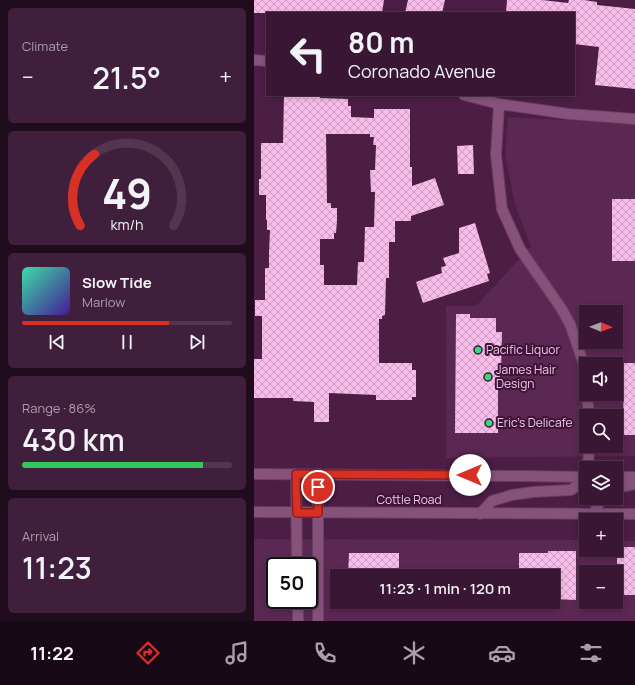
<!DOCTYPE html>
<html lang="en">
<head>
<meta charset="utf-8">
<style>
  :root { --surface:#391634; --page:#401f3c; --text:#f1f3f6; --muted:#ab9fac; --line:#53354f; --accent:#d93025 }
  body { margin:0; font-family:Manrope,sans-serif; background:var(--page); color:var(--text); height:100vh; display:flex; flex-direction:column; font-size:15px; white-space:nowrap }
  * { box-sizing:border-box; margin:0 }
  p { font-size:13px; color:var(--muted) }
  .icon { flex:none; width:22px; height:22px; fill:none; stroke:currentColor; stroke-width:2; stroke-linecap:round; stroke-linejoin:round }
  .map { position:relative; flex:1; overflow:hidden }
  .panel { display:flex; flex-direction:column; gap:8px; padding:8px; background:#1f0c1d; width:254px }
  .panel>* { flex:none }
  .banner { position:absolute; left:12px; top:12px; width:309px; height:84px; border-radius:0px; box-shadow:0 2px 6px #0003,0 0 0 1px var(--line); background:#391634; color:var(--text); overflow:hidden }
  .needle { width:26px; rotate:91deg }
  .fabs { position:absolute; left:325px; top:305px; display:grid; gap:8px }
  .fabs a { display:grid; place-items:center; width:44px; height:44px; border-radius:0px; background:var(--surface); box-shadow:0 2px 6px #0003,0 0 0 1px var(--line); font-size:20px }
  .speed { position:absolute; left:12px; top:557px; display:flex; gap:8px; font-size:20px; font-weight:700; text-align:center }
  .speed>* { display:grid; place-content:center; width:52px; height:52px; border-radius:50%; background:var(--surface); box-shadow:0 2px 6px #0003,0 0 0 1px var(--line); line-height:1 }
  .speed .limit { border:2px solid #111; border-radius:6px; background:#fff; color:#111 }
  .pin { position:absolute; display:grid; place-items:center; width:34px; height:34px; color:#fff; margin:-17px; border:2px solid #fff; border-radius:50%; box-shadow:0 1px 4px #0007 }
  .me { position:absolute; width:44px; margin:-22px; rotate:270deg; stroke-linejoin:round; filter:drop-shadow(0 0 3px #0008) }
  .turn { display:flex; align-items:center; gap:14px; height:84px; padding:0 16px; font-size:18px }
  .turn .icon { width:52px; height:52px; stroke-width:2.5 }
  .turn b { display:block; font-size:28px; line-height:34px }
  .big { font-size:30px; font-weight:600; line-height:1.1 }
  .panel .widget { flex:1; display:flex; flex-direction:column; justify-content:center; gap:6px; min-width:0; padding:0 14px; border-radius:6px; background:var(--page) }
  .panel .dial { align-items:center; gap:0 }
  .dial svg { height:104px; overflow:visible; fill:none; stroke:var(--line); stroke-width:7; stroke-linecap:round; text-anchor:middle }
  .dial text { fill:var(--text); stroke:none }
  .song { display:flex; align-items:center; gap:12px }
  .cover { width:48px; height:48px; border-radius:6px; background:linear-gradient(135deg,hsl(160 70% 55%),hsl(260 70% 35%)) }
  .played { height:4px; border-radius:2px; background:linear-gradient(90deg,var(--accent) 70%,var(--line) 70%) }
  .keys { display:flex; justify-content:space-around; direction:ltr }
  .heat { display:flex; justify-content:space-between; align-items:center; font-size:22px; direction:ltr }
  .charge { height:6px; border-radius:3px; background:linear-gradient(90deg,#34c759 86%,var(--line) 0) }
  .trip { position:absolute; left:76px; top:569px; width:230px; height:40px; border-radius:0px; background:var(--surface); box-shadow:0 2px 6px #0003,0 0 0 1px var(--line); font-weight:600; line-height:40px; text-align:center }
  .menu { display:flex; height:64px; justify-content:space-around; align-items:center; background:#170915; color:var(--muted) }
  .menu .icon { width:28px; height:28px }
  .menu .selected { color:var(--accent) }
  .menu b { font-size:18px; color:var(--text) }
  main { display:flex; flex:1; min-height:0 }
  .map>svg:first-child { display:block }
  .built { fill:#5b2753; fill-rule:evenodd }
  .building { fill:url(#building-cross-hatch); fill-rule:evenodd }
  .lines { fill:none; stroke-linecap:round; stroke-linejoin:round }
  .minor-casing { stroke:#683e61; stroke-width:12 }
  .secondary-casing { stroke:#683e61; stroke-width:12 }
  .minor { stroke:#86527c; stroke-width:10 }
  .secondary { stroke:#86527c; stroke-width:10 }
  .route-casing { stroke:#8d1f18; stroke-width:10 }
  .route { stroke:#d93025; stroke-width:7 }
  .poi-dot { fill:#36d880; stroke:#41123a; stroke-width:1.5 }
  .labels { text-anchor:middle; stroke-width:4; stroke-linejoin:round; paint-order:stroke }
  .poi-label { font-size:12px; fill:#e9cbe2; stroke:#41123a; text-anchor:start }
  .street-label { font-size:12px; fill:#e9cbe2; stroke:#41123a }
</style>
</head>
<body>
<main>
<section class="panel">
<div class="widget"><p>Climate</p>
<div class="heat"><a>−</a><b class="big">21.5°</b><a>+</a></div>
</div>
<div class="widget dial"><svg viewBox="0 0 100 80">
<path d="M14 69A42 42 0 1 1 86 69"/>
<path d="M14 69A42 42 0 0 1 25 14" stroke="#d93025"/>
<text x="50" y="56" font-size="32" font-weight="700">49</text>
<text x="50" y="72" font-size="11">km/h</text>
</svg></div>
<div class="widget">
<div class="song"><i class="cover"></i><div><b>Slow Tide</b><p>Marlow</p></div></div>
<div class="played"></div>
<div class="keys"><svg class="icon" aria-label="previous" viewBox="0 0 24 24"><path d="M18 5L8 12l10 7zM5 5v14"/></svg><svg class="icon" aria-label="pause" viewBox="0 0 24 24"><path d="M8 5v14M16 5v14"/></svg><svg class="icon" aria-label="next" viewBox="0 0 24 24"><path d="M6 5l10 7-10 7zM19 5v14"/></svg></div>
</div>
<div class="widget"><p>Range · 86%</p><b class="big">430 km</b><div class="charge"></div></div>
<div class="widget"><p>Arrival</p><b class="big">11:23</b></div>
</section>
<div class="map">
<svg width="381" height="621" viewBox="0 0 381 621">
  <defs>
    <pattern id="building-cross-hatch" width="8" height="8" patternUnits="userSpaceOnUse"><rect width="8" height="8" fill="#f7bcea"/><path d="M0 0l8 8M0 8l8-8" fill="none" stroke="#cb9cc0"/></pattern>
  </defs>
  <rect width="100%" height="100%" fill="#4c1d45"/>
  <!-- built -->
  <path class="built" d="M254 117 381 124V456L192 458V306H222L277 246 261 205 251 154ZM332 312H362V342H332ZM332 364H362V394H332ZM332 416H362V446H332Z
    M0 539 332 540V550H362V541H381V621H0ZM21 566H55V600H21ZM332 572H362V602H332ZM83 576H299V602H83Z"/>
  <!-- building -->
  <path class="building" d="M0 0H130L128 13H0Z
    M154 0H191L188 13H151Z
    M253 0H288L314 3 315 0H330L343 2V5L381 9V89L341 85 345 47 320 44V13H252Z
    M30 95H66V98L94 99V106H97V117L120 118V109H156V167H158V186L181 178 190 205 157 216V221H141V242H135V278H132L131 315 128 316V319H125V363H158V370H162V397H158V400H122V395L75 393V422H60V402L39 401V398H0V359H8V316H1V300H11V268H15V253L16 230H13V220H12V195H5V179H7V143H29ZM72 134H116V137H120L119 145H122L121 170H116L117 192H121L120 227H111L110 262H104L103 285H70V265H66V239H80V233H82L83 221V208H77V203H73Z
    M219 145 220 174H204L203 146Z
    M358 199H381V261H358Z
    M221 223 236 273 233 274 235 281 169 303 162 282 188 273 187 267 192 266 189 258 205 253V228Z
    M202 314H216V318H242V332H248L247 373H246L245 383H244V433H201Z
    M370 363H381V435H369Z
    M363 547H381V595H363Z
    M294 551H322V600L299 599V576H265V553H294Z
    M95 553H145V576H94Z"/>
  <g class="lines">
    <defs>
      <path id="minor" d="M0 60 13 61
        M210 95 245 104 315 114 381 119
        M245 104 242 155 248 209 266 249 307 308 316 324 330 365 332 383
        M333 394 335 416
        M334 468 335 446
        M42 474 43 566
        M64 474V621
        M44 600V621"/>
      <path id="secondary" d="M0 474 269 476 332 477
        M362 477H381
        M362 488 381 484
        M0 512 381 514
        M226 514 238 501 258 495 279 492 317 490 332 479
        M340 514 347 498"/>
    </defs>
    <!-- minor casing -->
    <use href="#minor" class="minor-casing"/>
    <!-- secondary casing -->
    <use href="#secondary" class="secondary-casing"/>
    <!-- minor -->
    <use href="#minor" class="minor"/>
    <!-- secondary -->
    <use href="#secondary" class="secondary"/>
  </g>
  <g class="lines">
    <defs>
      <path id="route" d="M64 487V513H43L42 474 216 475"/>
    </defs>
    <!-- route casing -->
    <use href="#route" class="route-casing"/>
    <!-- route -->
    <use href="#route" class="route"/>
  </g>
  <!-- markers -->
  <g class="poi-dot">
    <circle cx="224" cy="350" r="4"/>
    <circle cx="234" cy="377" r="4"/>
    <circle cx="235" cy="423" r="4"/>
  </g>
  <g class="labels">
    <!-- poi labels -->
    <g class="poi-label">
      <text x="232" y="354">Pacific Liquor</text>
      <text x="242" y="374">James Hair<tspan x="242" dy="14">Design</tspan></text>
      <text x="243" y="427">Eric's Delicafe</text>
    </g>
    <!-- street labels -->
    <g class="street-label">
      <text x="155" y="504">Cottle Road</text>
    </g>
  </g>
</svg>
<div class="fabs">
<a><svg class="needle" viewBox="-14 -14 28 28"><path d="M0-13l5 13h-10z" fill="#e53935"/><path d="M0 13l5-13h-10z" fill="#ab9fac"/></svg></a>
<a><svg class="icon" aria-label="sound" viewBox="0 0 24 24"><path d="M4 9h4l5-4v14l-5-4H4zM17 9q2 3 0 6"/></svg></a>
<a><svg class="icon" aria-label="search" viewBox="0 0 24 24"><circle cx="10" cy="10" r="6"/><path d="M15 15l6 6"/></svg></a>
<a><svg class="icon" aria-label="layers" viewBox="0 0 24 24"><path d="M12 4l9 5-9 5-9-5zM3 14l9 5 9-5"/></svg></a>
<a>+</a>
<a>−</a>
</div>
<div class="speed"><div class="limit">50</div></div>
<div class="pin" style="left:64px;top:487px;background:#d93025"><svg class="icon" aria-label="arrive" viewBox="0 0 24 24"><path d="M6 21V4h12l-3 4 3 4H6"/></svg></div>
<svg class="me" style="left:216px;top:475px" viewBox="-20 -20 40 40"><circle r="19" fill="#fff"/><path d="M0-13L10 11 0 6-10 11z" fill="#d93025"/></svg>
<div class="trip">11:23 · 1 min · 120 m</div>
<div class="banner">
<div class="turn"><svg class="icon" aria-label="left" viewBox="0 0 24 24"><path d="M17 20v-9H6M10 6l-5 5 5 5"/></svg><div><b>80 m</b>Coronado Avenue</div></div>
</div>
</div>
</main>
<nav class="menu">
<b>11:22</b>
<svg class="icon selected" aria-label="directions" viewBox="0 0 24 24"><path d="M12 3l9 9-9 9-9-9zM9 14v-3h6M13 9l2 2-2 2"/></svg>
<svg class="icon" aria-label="music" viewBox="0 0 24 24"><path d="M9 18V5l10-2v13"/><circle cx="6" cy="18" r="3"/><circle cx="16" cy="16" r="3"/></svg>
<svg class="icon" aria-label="phone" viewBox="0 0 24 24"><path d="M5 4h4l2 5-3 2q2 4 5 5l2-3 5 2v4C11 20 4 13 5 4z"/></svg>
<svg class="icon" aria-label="climate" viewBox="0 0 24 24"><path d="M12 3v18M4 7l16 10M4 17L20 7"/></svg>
<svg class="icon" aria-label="car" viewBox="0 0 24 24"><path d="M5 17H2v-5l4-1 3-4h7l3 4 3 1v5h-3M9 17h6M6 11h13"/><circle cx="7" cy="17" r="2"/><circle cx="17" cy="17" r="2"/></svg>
<svg class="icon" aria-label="filters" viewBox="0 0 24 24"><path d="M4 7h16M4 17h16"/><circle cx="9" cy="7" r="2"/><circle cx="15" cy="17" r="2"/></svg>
</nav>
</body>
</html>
